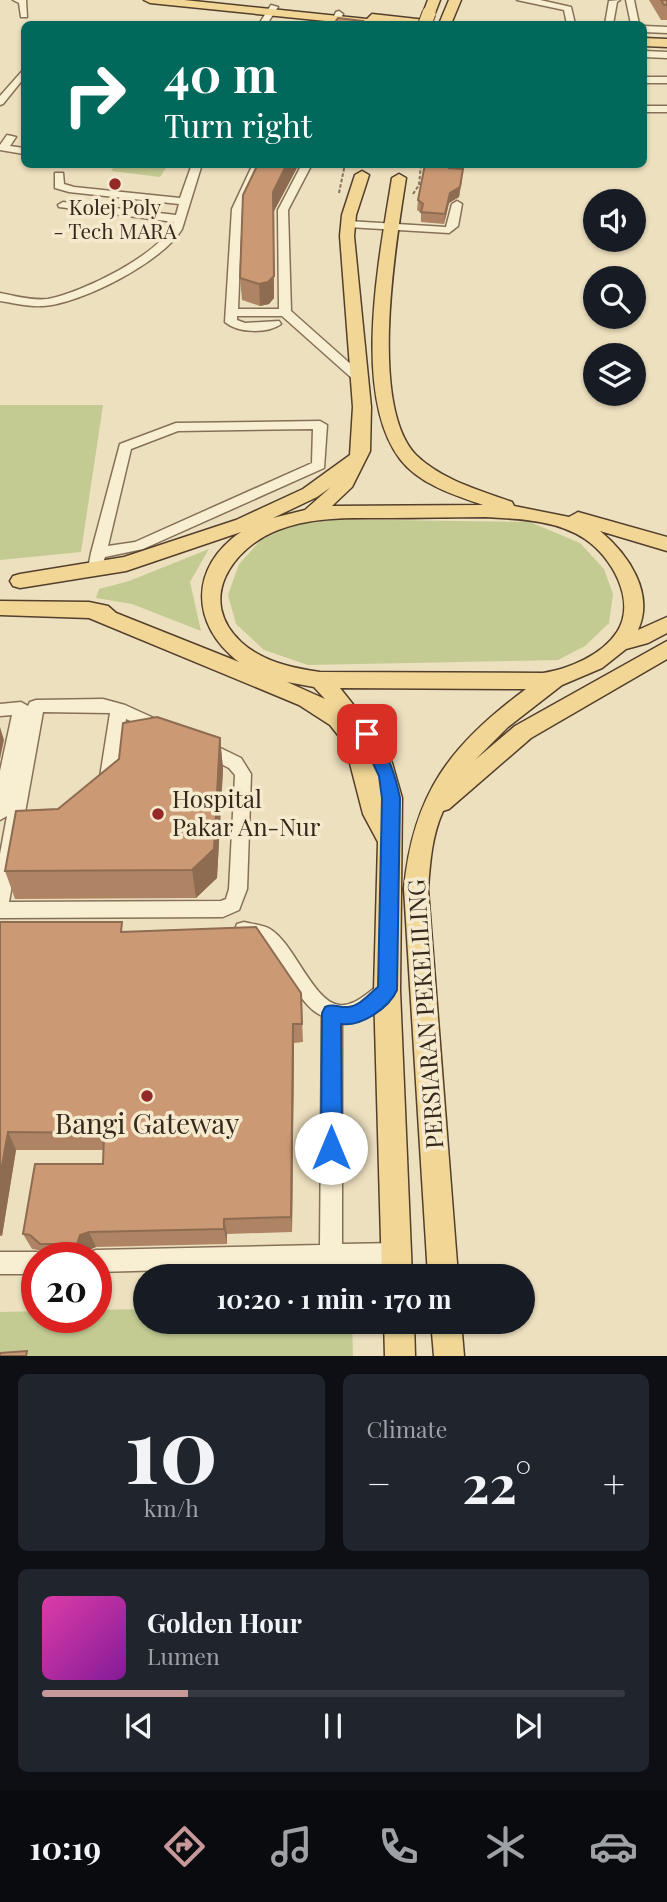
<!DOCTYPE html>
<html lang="en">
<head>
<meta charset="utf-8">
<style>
  :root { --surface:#171b24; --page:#20242c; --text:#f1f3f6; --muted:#9ea1a6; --line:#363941; --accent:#c79899 }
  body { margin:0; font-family:"Playfair Display",serif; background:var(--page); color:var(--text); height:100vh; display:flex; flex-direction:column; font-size:26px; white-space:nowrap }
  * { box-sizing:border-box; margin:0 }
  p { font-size:23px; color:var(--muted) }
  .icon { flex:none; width:38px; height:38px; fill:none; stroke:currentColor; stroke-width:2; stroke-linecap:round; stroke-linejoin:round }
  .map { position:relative; height:1356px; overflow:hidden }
  .panel { display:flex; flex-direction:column; gap:18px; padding:18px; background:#0d0f14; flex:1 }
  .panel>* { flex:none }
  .guide { position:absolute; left:21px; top:21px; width:626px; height:147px; border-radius:10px; box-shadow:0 2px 5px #0004; background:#00695c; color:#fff; overflow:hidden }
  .tools { position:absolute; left:583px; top:189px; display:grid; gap:14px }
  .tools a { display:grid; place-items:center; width:63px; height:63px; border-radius:50%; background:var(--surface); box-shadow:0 2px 5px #0004; font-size:35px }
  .speed { position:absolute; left:21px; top:1242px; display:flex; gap:14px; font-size:35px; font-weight:700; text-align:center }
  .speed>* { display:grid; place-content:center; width:91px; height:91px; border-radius:50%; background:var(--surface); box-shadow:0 2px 5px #0004; line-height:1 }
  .speed .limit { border:10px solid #d22; background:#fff; color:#111 }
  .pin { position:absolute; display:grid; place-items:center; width:60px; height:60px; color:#fff; margin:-30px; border-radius:14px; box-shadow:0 4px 10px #0006 }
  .me { position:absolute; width:77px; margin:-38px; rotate:0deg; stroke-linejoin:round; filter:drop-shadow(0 0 5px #0008) }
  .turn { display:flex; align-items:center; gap:24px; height:147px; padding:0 28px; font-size:32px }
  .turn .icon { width:91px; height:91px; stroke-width:2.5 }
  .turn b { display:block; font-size:49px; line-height:60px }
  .big { font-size:52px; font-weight:700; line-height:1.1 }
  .panel .card { flex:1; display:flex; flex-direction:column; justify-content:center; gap:10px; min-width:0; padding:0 24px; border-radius:10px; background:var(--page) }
  .panel .dial { align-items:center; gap:0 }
  .dial b { font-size:91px; line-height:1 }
  .song { display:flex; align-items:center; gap:21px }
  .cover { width:84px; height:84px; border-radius:10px; background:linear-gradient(135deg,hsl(320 70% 55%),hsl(290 70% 35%)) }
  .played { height:7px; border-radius:4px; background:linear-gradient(90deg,var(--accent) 25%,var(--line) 25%) }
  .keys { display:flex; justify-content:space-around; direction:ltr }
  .heat { display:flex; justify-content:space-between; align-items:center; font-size:38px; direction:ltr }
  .panel .tiles { flex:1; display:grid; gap:18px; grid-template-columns:1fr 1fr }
  .card:last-child { grid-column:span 2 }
  .trip { position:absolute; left:133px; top:1264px; width:402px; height:70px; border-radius:35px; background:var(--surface); box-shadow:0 2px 5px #0004; font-weight:700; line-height:70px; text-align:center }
  .menu { display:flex; height:112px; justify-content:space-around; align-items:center; background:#090b0e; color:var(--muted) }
  .menu .icon { width:49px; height:49px }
  .menu .selected { color:var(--accent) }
  .menu b { font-size:32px; color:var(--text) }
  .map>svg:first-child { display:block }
  .green { fill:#c3cb93 }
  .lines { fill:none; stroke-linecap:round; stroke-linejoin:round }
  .minor-casing { stroke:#867158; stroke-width:3 }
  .major-casing { stroke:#533f2c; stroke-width:3 }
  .path { stroke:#867158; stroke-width:2; stroke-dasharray:3.5 2; stroke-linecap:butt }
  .minor { fill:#f8eed2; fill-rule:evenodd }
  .major { fill:#f1d696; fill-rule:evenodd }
  .major-bridge-casing { stroke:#533f2c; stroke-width:15; stroke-linecap:butt }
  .major-bridge { stroke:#f1d696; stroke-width:13 }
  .wall { fill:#af8465 }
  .shaded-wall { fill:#8e6c52 }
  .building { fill:#cb9a75; stroke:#8e6c52; stroke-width:2 }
  .route { fill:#1a73e8; stroke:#114b97; stroke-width:2 }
  .poi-dot { fill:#942928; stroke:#f5eace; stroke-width:2.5 }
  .labels { text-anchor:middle; stroke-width:7; stroke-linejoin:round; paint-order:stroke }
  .far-poi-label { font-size:21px; fill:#35291c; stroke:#f5eace }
  .poi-label { font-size:24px; fill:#35291c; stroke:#f5eace; text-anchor:start }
  .street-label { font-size:24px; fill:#35291c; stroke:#f5eace }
  .near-poi-label { font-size:28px; fill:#35291c; stroke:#f5eace }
</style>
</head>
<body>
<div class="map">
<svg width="667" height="1356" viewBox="0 0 667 1356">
  <rect width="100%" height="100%" fill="#ede0bf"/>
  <!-- green -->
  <path class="green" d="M116 164H168V165L160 177 111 171Z
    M0 405H103L81 552 0 560Z
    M321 519 530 522 580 543 604 569 613 594 609 623 585 646 558 660 308 665 264 650 236 624 228 595 239 564 261 540 291 526Z
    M209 549 190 582 201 631 132 604 96 598 99 589 129 581Z
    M145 1309V1321H352L353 1356H0V1312L37 1311V1318H96V1310Z"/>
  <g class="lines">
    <defs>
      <path id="minor" d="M13 0H26L27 17H21L19 3Z
        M517 0H540L571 7 575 24H567L564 10Z
        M620 0 617 2 613 24H605L609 1Z
        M626 0H634L639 24H631Z
        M271 5 278 7 267 24H259Z
        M339 11 343 14 338 24H330L336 12Z
        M644 26 667 27V33L644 32Z
        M644 51 667 52V58L644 57Z
        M24 69V78L3 104 0 105V96Z
        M644 77H667V83H644Z
        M644 106H667V112H644Z
        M7 135 16 137 10 146 24 148V154L0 150V145Z
        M192 164H202L182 229C163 262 80 304 43 306 29 307 14 303 0 301V293C16 296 32 301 48 299 81 293 162 254 174 222L59 207 58 205 63 202 176 215 179 204 69 192 55 188V173H63L64 184 74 187 180 198Z
        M253 164H263L242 209 238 309H279L278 210 302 164H312L288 210 291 311 363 375V381H355L282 316H237V320L245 323 279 321 281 324C267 334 238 333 225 322L232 209Z
        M457 201 462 204 458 226 449 233 348 227 343 224 348 221 446 227 452 204Z
        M320 421 327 425 324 468 143 549 105 557 100 572H90L88 568 91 553 120 444 176 423ZM313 429 312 463 135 542 108 546 131 449 178 431Z
        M103 699 125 705 167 724 169 728 167 732 161 734 126 719 116 778 109 791 103 793 97 791 95 786 100 777 110 713 43 712 9 902 221 901 226 899 229 889 235 775 229 768 198 752 196 747 198 742 204 740 241 758 251 774 247 889 239 910 223 917 0 918V854L7 816 0 820V771L12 715 0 716V704L21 702 28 706 30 702 36 700Z
        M244 922C252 924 263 925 270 929 294 943 313 1002 339 1005 358 1007 371 987 387 981L394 984 397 990C388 1009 361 1019 342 1022V1244L397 1243 405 1246 408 1254 405 1262 397 1265 257 1268 240 1276H204L207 1269 96 1272V1258H86L88 1253 96 1250 320 1245 322 1016C292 1001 288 958 259 942 253 939 244 938 237 936L235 930 237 924Z
        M0 1252H37L46 1258H37V1274H0Z"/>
      <path id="major" d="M144 0H184L367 19 372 14 426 20 432 24H355L150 3Z
        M428 0H440L435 13 429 17 423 13Z
        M449 0H461L451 24H439Z
        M644 38 667 39V47L644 46Z
        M362 171 369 175 356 215 354 236 371 407 370 451 352 487 332 506 483 505C454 495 419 484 400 459 351 394 380 254 392 178L399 174 406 178C396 242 368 405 416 455 442 480 479 490 512 502L514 506 569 517 578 512 667 537V551L600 531C628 554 655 593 638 630L667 617V633L648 643 626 649 602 668 562 685 508 727 475 760 515 726 667 641V659L531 738 449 809 443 811C432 835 430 862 428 889L458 1276H428L404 889C413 794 450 745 526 689L340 688 382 741 392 763 402 798 400 990 412 1276H382L374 990 378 842 363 814 345 744 330 725 299 705 89 618 0 615V601L89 602 108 606 116 613 239 662C190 625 189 567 241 532L126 571 20 588 13 586 10 581 13 576 20 574 124 557 236 520 303 489 350 455 353 407 340 236 342 215 355 175ZM331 487 305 510 273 518 317 497ZM486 517C519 519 557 520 585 539 612 557 637 601 617 632 602 655 569 669 543 673L320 672C292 668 263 662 241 642 196 600 232 548 278 530 314 516 352 518 390 518 422 518 454 517 486 517ZM287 682 314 687 325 699Z
        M384 1321H414L415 1356H385Z
        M431 1321H461L464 1356H434Z"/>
    </defs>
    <!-- minor casing -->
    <use href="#minor" class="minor-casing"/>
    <!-- major casing -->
    <use href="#major" class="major-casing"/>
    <!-- path -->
    <path class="path" d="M339 193 345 164
      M413 194 419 185 421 164"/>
    <!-- minor -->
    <use href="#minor" class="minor"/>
    <!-- major -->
    <use href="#major" class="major"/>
    <defs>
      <path id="major-bridge" d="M425 24 429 13"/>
    </defs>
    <!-- major-bridge casing -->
    <use href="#major-bridge" class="major-bridge-casing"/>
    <!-- major-bridge -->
    <use href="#major-bridge" class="major-bridge"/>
  </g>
  <!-- wall -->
  <path class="wall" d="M649 0H667V20H661Z
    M258 164H299L273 213 274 298 269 304 260 306 242 300 240 278Z
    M450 168 462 180 459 197 449 203 444 224 421 222V213L417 210 418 200Z
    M220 738 223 769 217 878 196 898 15 899 5 871 58 809Z
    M0 922 125 931 301 993 303 1042 294 1043 292 1232 227 1234V1244L96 1247 87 1251 84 1258H47L38 1250 32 1249 23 1234 103 1164V1150H16L2 1236H0Z"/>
  <!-- shaded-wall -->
  <path class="shaded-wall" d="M287 164H299L273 213 274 298 269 304 260 306 259 284 273 192Z
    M463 169 459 197 449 203 444 224 445 214 450 193Z
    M0 727 4 740 0 759Z
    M220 738 223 769 217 878 196 898 192 870Z
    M293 1024 294 1043 292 1232 291 1217Z
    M8 1132 16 1150 2 1236 0 1234V1177Z
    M224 1219 227 1234V1244L224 1229Z
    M89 1232 96 1247 87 1251 84 1258 77 1244 80 1235Z"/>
  <!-- building -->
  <path class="building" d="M661 0H667V5H664Z
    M338 18 363 21 361 24H334Z
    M258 164H287L273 192 274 276 268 282 259 284 240 278 243 195Z
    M425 164H450L449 168 463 169 460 187 450 193 445 214 421 212 423 204 418 200Z
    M157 717 220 738 214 849 192 870 5 871 16 811 58 809 119 759 123 723Z
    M0 922H122L121 932 256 927 301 993 302 1024H293L291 1217 224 1219V1229L89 1232 80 1235 77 1244H40L30 1235 23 1234 35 1164H103L104 1133 8 1132 0 1177Z
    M27 1351 26 1356H0V1353Z"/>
  <!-- route -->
  <path class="route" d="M367 727 373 729C387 752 395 772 400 798L397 990C389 1008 361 1027 341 1024L342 1148 338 1155 331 1158 324 1155 321 1148 322 1013 325 1007C334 1003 339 1008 348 1007 360 1006 369 994 378 987L382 798 379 776 359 734 361 729Z"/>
  <!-- markers -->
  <g class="poi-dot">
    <circle cx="115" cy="184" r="7"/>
    <circle cx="158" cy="814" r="7"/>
    <circle cx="147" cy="1096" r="7"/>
  </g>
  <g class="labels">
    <!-- far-poi labels -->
    <g class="far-poi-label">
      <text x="115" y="215">Kolej Poly<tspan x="115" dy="24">- Tech MARA</tspan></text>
    </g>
    <!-- poi labels -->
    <g class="poi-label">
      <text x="172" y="808">Hospital<tspan x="172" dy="28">Pakar An-Nur</tspan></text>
    </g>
    <!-- street labels -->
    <g class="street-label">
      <text transform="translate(426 1014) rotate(-94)" y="8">PERSIARAN PEKELILING</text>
    </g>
    <!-- near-poi labels -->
    <g class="near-poi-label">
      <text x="147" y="1134">Bangi Gateway</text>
    </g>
  </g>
</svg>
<div class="tools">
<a><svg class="icon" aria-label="sound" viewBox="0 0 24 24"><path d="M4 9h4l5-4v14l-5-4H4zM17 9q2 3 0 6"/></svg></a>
<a><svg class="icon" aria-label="search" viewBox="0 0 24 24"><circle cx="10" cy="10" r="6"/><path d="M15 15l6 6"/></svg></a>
<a><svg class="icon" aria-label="layers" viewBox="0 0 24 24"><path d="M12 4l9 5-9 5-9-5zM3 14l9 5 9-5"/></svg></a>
</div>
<div class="speed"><div class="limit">20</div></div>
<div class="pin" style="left:367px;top:734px;background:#d93025"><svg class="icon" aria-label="arrive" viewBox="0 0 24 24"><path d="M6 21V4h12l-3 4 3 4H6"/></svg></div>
<svg class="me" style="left:331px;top:1148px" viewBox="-20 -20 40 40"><circle r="19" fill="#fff"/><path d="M0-13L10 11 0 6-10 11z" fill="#1a73e8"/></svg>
<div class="trip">10:20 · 1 min · 170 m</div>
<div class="guide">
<div class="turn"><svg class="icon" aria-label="right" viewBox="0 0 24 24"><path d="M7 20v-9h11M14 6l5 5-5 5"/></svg><div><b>40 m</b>Turn right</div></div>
</div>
</div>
<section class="panel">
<div class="tiles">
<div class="card dial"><b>10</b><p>km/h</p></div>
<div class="card"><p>Climate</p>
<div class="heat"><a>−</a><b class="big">22°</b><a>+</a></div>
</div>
<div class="card">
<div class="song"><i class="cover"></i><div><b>Golden Hour</b><p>Lumen</p></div></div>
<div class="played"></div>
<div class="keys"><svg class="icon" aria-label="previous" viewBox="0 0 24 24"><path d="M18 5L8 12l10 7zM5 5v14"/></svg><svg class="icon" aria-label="pause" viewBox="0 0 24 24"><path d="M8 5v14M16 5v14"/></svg><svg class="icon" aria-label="next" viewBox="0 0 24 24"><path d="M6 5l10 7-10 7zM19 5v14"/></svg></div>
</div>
</div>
</section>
<nav class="menu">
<b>10:19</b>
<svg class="icon selected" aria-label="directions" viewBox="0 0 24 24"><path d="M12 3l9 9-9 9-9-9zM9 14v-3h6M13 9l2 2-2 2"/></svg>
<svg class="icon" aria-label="music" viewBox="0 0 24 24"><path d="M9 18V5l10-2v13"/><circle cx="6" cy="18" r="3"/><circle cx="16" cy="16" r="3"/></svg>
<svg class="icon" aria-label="phone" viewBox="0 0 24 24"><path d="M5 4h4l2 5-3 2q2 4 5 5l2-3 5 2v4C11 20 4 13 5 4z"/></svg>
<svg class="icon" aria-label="climate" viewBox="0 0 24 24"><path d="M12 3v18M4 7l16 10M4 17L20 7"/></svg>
<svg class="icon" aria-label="car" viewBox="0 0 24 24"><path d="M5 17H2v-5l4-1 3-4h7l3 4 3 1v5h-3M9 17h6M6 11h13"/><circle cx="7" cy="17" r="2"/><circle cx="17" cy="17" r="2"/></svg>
</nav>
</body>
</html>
